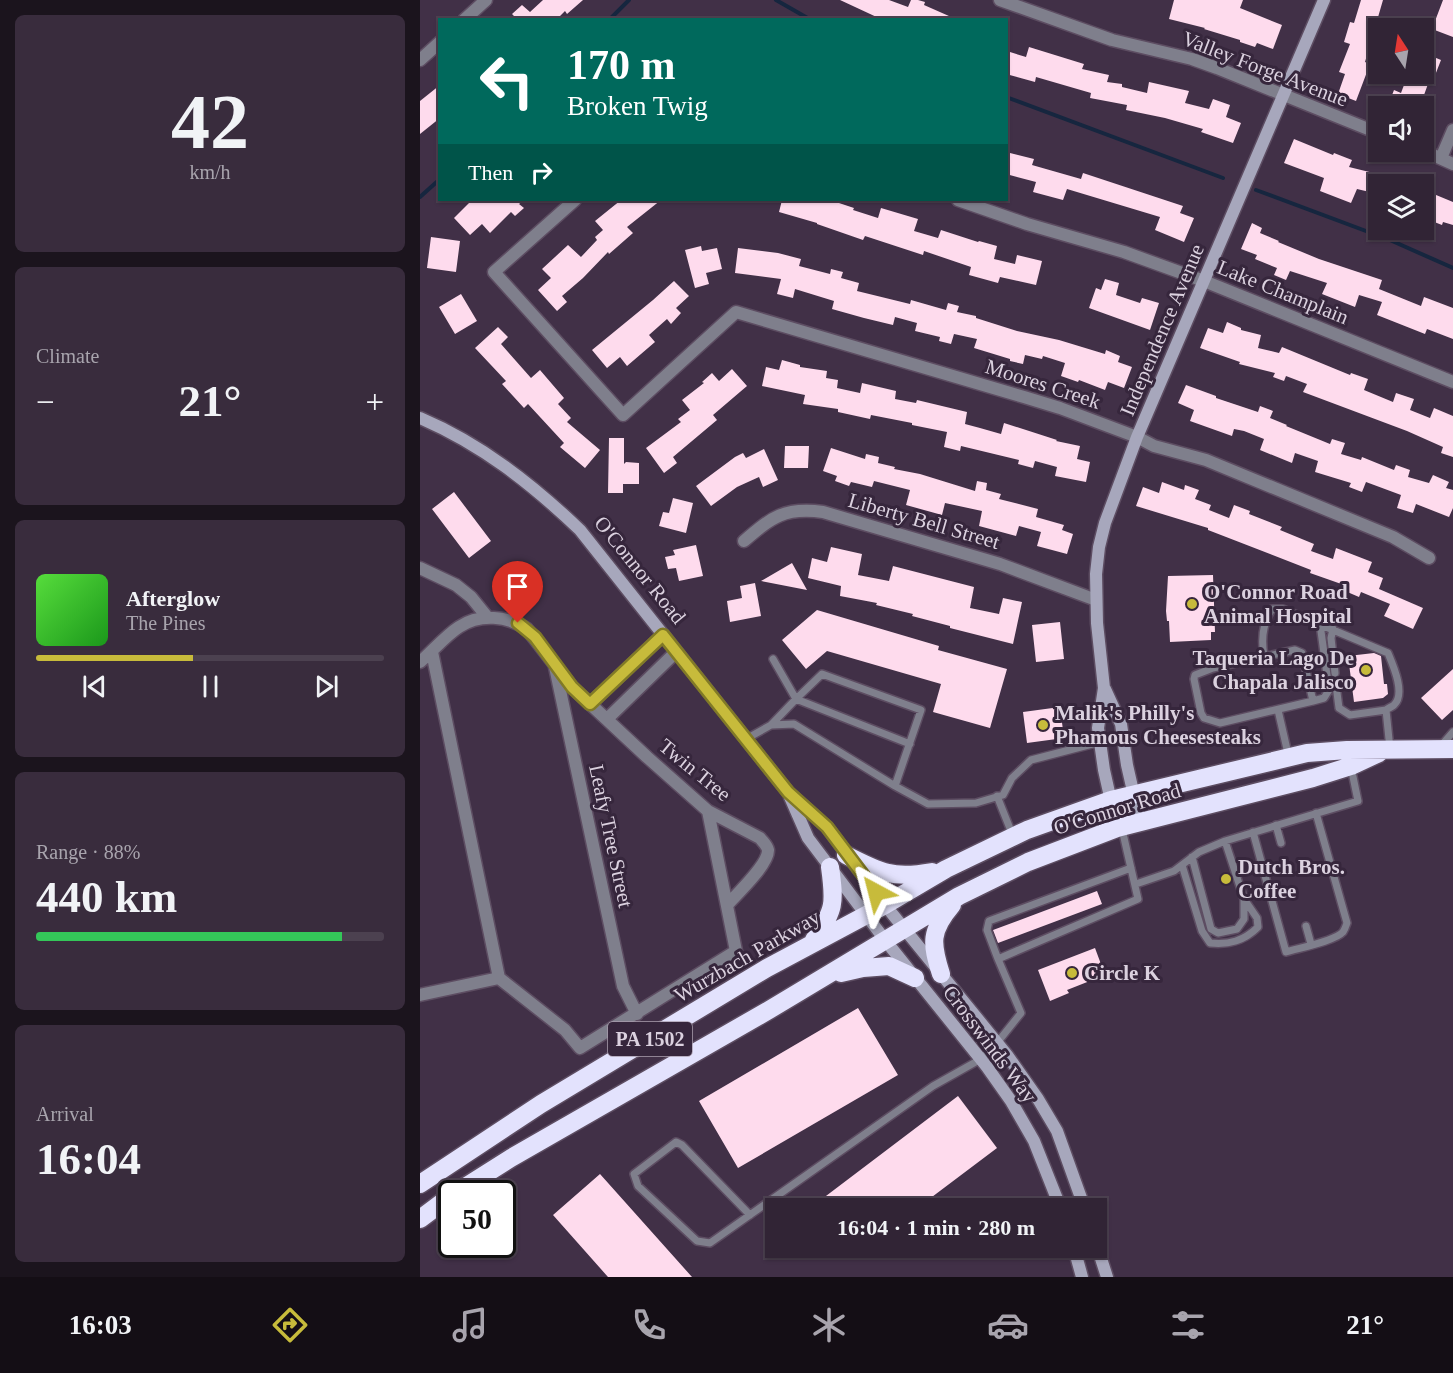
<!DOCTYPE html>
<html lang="en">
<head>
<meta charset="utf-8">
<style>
  :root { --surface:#312435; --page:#392c3d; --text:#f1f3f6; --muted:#a8a4ad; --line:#4c4150; --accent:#c7bb3b }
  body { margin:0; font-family:Georgia,serif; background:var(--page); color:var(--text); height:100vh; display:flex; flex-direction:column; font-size:22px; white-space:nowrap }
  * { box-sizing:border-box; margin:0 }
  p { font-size:20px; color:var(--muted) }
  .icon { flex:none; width:33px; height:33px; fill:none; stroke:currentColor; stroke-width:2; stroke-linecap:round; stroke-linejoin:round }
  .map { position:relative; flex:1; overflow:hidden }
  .details { display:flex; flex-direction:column; gap:15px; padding:15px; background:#1b141d; width:420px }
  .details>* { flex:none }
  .banner { position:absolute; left:18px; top:18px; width:570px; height:183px; border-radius:0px; box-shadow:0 2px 4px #0004,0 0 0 2px var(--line); background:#00695c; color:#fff; overflow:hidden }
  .needle { width:39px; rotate:348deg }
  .fabs { position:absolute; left:948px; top:18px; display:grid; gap:12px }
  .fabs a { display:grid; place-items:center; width:66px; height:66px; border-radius:0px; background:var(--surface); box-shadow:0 2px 4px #0004,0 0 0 2px var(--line); font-size:30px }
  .speed { position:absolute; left:18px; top:1180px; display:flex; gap:12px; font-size:30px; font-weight:700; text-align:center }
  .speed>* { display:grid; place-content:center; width:78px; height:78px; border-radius:50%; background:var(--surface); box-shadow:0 2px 4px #0004,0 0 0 2px var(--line); line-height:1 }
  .speed .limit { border:3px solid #111; border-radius:9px; background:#fff; color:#111 }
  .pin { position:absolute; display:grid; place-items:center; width:51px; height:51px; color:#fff; margin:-62px -26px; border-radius:50% 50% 50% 0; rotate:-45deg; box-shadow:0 0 6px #0007 }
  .pin .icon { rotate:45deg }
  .me { position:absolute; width:66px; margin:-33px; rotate:322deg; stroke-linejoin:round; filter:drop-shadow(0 0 4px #0008) }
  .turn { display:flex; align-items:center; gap:21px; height:126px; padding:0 30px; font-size:27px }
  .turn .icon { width:78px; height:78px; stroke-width:2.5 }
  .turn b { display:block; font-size:42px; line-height:51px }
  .then { display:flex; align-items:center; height:57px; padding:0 30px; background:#0003; gap:12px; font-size:22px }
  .big { font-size:45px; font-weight:800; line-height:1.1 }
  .details .widget { flex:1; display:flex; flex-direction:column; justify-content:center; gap:9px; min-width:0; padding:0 21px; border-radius:9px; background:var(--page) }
  .details .dial { align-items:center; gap:0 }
  .dial b { font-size:78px; line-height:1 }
  .song { display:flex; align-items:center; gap:18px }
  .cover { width:72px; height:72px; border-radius:9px; background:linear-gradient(135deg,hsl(110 70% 55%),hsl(120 70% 35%)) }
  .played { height:6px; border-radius:3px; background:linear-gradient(90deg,var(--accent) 45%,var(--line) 45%) }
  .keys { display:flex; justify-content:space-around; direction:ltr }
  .heat { display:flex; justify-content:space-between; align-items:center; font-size:33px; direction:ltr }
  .charge { height:9px; border-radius:4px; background:linear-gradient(90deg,#34c759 88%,var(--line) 0) }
  .trip { position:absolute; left:345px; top:1198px; width:342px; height:60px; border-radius:0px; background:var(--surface); box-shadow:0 2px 4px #0004,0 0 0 2px var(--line); font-weight:800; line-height:60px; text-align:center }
  .tab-bar { display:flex; height:96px; justify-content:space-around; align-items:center; background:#140e15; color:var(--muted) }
  .tab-bar .icon { width:42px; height:42px }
  .tab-bar .current { color:var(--accent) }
  .tab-bar b { font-size:27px; color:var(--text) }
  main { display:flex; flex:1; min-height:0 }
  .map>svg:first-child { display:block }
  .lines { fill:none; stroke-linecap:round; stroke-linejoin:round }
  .stream { stroke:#16263f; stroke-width:4 }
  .building { fill:#fedbed }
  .lane-casing { stroke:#5d4d62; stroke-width:10 }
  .street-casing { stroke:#5d4d62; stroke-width:15 }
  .secondary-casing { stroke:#5d4d62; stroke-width:15 }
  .highway-casing { stroke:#5d4d62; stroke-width:21 }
  .lane { stroke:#7f7f8c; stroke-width:7 }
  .street { stroke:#7f7f8c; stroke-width:12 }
  .secondary { stroke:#a7a7bc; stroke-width:12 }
  .highway { stroke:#e3e2fd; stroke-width:18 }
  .route-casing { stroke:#817a26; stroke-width:15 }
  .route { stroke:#c7bb3b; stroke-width:10 }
  .poi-dot { fill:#c7bb3b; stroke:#36263c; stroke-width:2 }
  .labels { text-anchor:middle; stroke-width:6; stroke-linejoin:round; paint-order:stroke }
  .shield { fill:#36263c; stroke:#aa9eae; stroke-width:1.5 }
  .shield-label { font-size:20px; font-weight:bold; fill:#dbd1df }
  .street-label { font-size:21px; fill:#dbd1df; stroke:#36263c }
  .poi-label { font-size:21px; font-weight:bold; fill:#dbd1df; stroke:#36263c; text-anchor:start }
</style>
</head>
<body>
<main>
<section class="details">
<div class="widget dial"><b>42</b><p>km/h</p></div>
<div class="widget"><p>Climate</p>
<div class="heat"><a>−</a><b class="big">21°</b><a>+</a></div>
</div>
<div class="widget">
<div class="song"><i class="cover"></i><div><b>Afterglow</b><p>The Pines</p></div></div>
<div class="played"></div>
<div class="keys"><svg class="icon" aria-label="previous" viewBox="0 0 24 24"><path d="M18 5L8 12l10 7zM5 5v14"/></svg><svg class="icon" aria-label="pause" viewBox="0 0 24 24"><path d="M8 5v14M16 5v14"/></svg><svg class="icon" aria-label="next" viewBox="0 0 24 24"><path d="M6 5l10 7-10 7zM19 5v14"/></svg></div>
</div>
<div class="widget"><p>Range · 88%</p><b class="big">440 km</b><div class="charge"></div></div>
<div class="widget"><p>Arrival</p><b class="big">16:04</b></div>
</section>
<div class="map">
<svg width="1033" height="1277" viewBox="0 0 1033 1277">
  <rect width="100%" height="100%" fill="#413047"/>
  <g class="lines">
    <!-- stream -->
    <path class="stream" d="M356 0 391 20
      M189 20 209 0
      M586 97 803 178
      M836 190 970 240 1033 268
      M0 197 20 179"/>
  </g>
  <!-- building -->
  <path class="building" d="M123 0H163L147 14 145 11 136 20H98L92 14 102 5 110 12Z
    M420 0H469L488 7 491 0H498L505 2 504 5 538 20H463Z
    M754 0H823L820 8 862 25 853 49 837 43 835 47 820 42V40L784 29 785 28 749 19Z
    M941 0H963L945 62 950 64 936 101 918 94 925 74 919 72 930 44 924 42 930 22 934 23Z
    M1023 0H1033V37L1012 29Z
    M609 47 664 64 662 69 689 75 687 82 702 84V87L727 93 729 82 769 91 765 103 789 109 793 99 810 105 806 117 821 123 813 143 781 132 783 129 745 118 706 110 707 105 670 98 671 93 616 77 615 82 586 74V63L590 52 606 57Z
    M1004 53 1021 60 1014 78 1004 73Z
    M987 77 1008 84 1000 106H979L969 103 974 90 981 93Z
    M20 85V118L0 134V101Z
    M874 139 913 155 914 153 932 160 929 167 982 180V184H958V194L937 189 931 203 900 191 904 178 864 163Z
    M586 152 614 159 612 165 661 179 663 173 763 206 760 213 774 218 764 242 735 230 740 217 647 189 643 200 613 192 616 182 586 174Z
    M1004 190 1033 202V225L1023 222 1022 225 1004 218Z
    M52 200H104L99 204 104 208 95 216 91 212 70 233 62 224 50 235 34 218Z
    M201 200H241L207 227 213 233 189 254 188 252 163 278 142 296 147 302 137 311 118 290 131 278 122 269 148 245 161 257 177 240 175 237 183 230 175 221Z
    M362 200H420L419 203 434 208 433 210 458 218 461 208 498 219 494 231 518 238 521 230 558 242 559 241 577 246 574 259 595 264 597 255 622 261 616 285 580 277 578 283 549 275 551 267 504 251 503 255 445 236 443 240 397 224V223L359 212Z
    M832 223 842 228 840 233 859 241 858 242 899 259 962 280 959 289 1001 306 1004 297 1033 308V339L1007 329 1005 334 957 315 962 302 939 295 935 307 902 294 907 283 870 271 866 280 854 275 857 268 835 259 837 255 821 249Z
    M11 237 40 241 36 272 7 268Z
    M281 246 282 251 297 248 302 269 286 273 289 284 275 288 265 250Z
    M318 248 358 253 381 259 379 266 410 274 411 269 423 272 421 278 439 283 437 291 490 304 491 300 526 310 528 303 539 306 537 312 556 316V318L597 331 639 340 685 354 686 350 700 356 698 362 712 367 704 388 688 382 685 390 659 380 658 382 641 376 645 363 623 356 622 359 605 355 603 364 590 361V359L554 348 557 339 534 334 531 344 519 341 520 337 495 331 497 323 475 317 473 325 444 318 412 309 414 301 375 289 373 298 357 294 361 279 315 273Z
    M685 279 699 283 696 295 720 303 722 298 739 303 730 330 669 308 676 288 681 290Z
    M254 281 269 296 256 308 261 313 251 324 247 319 229 335 235 342 207 366 200 357 187 368 172 350 233 300Z
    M41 294 57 321 35 334 19 307Z
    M807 322 821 328V330L841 335 838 348 859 353 862 347 930 375 931 373 948 379 944 390 973 402 976 393 994 399 990 410 1010 418 1014 408 1033 416V457L1021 453 1023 447 987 431 883 392 887 384 866 376 864 381 853 377 855 373 819 364 820 362 780 348 788 328 803 333Z
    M78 327 88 337 81 344 111 378 120 370 144 398 138 404 151 418 147 422 180 450 165 468 140 447 144 443 108 404 104 408 82 384 86 381 55 348Z
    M362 360 380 365V367L407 371 406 378 418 380 417 388 440 393 442 383 476 391 475 399 496 403 497 400 547 412 545 424 560 428 581 434 584 423 637 440 636 441 660 446 657 459 670 462 666 482 635 476 637 467 615 461 613 468 598 464 599 460 541 446 540 451 524 447 527 432 492 425V423L451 415 450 419 418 412V409L383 404 385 395 342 386 346 367 359 370Z
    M312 369 327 386 293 415 297 420 253 457 257 463 244 473 226 448 261 422 258 419 270 410 262 400 284 383 282 382 292 373 299 381Z
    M766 385 796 396V398L838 412 840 406 853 411 850 418 867 425 866 426 910 444 912 439 925 443 921 454 941 460 942 457 974 470 976 465 990 470 988 477 1009 483 1013 475 1029 482 1026 488 1033 490V508L1029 517 996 504 993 513 977 508 981 495 946 482 942 492 929 487 931 483 895 472 898 461 875 453 872 463 840 450 844 439 824 431 814 429 812 436 770 421 774 410 758 403Z
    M189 438H204V464L206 462 219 463V484H203V493H188Z
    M365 446H389L388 468H364Z
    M411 448 445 459 446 454 459 457 458 463 475 467 474 469 500 474 555 491 557 481 567 483 566 490 581 494 579 499 618 509 616 517 644 525 642 530 653 534 647 554 617 546 621 532 599 526 596 536 559 526 562 511 525 503 522 515 486 505 490 490 454 481 452 487 431 482 429 486 415 481 417 476 403 471Z
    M344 449 358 480 343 487 339 477 317 487 291 506 276 486 315 457 323 453 326 458Z
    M742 482 764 490 765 485 779 490 775 499 791 505 789 510 809 518 814 505 830 511 829 514 862 527 860 530 894 544 891 551 913 559 916 548 952 562 948 572 963 578 959 589 1003 608 993 629 964 616 970 604 941 592 939 597 925 591 927 586 890 573 891 570 788 530V528L716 506 723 487 739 493Z
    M34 492 71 541 49 558 12 509Z
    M253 498 273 503 266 533 239 526 243 512 249 513Z
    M276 545 283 576 259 581 256 568 248 569 245 557 255 555 253 550Z
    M411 547 442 554 438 575 469 581 473 566 554 587 550 608 579 614 583 598 602 602 593 644 530 628V626L492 616 493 614 456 605 457 603 420 596 421 586 388 578 392 558 407 562Z
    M372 563 387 590 341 581Z
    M793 575 795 632H791V640L750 642 749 621H747L746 611 748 576Z
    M335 583 341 616 310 622 307 601 322 598 320 586Z
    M397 610 519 646 518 650 587 669 570 728 513 712 521 684 407 651 386 669 362 640Z
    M640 622 644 659 616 662 612 625Z
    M954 653 961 656 964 684H967L968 694 963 698 934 702 928 656Z
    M1033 669V710L1022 720 1001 698Z
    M640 707 644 738 607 743 603 712Z
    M677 891 682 904 578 943 573 930Z
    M675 948 685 975 647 990 649 993 630 1001 618 970Z
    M438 1008 478 1075 318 1168 279 1101Z
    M538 1096 577 1148 496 1209H410L402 1199Z
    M180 1174 272 1277H188L133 1215Z"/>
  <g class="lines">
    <defs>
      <path id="lane" d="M913 629 911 638 915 673
        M875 650 882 653 893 701 800 723 784 718 781 713 774 679 775 675 793 668Z
        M844 656C841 639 842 624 852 609H863L968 653C973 665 986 694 974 705 972 707 968 708 966 710L970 749
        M353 659 376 699 402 674 501 710 475 786
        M916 685 919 708 930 715 966 710
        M893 701 904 698 909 690 900 624
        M858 710 869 758
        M351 725 376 699 490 744
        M326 739 351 725 374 724 475 786 508 804 556 803 583 795 592 778 611 760 680 742
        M1020 747 1033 732
        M577 796 593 836
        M856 825 861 843
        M833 832 866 952C879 948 915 941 923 932 925 929 926 926 927 923L896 813
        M772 857 791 929 798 933 817 929 824 919V899L805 841
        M762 865 782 931 790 943C809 945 824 941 838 927L837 918 824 899
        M716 884 754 871 779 852 805 841 938 801 931 767
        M886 926 891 944
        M578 959 567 930 569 921 711 868
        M330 1215 262 1145 256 1142 214 1174 218 1186 277 1241 290 1243 513 1086 561 1059 577 1043 601 1013 578 959 718 899 702 829"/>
      <path id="street" d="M580 0 692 40 772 59 797 68 958 133
        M44 20 66 0
        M0 60 20 42
        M1004 151 1033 164
        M1021 158 1033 130
        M155 200 74 272 203 415 316 312 604 397 640 408 717 437 734 446 786 460 973 537 1009 558
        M538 200 607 224 704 252 784 281 1033 382
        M324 541C352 517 364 507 403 512L580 564 676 600
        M0 568 36 585 51 597 68 618
        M12 652 79 978
        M0 662C13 651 25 636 39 627 60 613 88 616 107 629L152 687 227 757 288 811 340 838C343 842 347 845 348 850 349 864 317 894 307 905
        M135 667 203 986 217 1014
        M170 704 243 635
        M187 719 256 652
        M79 978 145 1030 160 1048 316 951 288 811
        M0 995 79 978"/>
      <path id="secondary" d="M0 418C61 444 112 484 160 530L368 792 407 827 465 905 587 1055 618 1099 637 1131 665 1209
        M685 689 701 724 707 765 720 822
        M370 797 388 838 465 940 567 1067 591 1101 614 1141 641 1209
        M697 828 684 770 678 728 684 688 677 623 676 574 679 547 685 523 717 437 904 0
        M676 1243 687 1277
        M654 1248 662 1277"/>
      <path id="highway" d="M426 855C461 873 473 879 512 872
        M394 940C415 910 415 903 410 867
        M421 973 443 968 469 966 495 978
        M521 974C511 943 510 931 532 905
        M0 1184 121 1104 347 968 465 905 526 869 607 830 691 800 887 753 927 750 1033 749
        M34 1194 91 1158 349 1010 539 896 608 862 697 828 893 778 931 766 959 753
        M0 1219 32 1195"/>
    </defs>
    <!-- lane casing -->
    <use href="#lane" class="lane-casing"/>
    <!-- street casing -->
    <use href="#street" class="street-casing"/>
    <!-- secondary casing -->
    <use href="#secondary" class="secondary-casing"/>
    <!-- highway casing -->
    <use href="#highway" class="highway-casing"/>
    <!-- lane -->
    <use href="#lane" class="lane"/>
    <!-- street -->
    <use href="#street" class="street"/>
    <!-- secondary -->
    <use href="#secondary" class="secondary"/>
    <!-- highway -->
    <use href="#highway" class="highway"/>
  </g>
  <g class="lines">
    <defs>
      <path id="route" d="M98 623 115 637 152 687 170 704 243 635 368 792 407 827 456 892"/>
    </defs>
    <!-- route casing -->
    <use href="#route" class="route-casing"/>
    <!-- route -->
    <use href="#route" class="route"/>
  </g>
  <!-- markers -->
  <g class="poi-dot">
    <circle cx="772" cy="604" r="6"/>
    <circle cx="946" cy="670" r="6"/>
    <circle cx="623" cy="725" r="6"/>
    <circle cx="806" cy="879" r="6"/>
    <circle cx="652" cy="973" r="6"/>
  </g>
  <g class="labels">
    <!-- shield labels -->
    <rect class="shield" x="188" y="1022" width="84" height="34" rx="4.5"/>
    <g class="shield-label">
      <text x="230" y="1046">PA 1502</text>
    </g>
    <!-- street labels -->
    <g class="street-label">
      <text transform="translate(845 69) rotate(21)" y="7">Valley Forge Avenue</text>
      <text transform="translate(863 292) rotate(22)" y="7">Lake Champlain</text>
      <text transform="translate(742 330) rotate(-67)" y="7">Independence Avenue</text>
      <text transform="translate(623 384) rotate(18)" y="7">Moores Creek</text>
      <text transform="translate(504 521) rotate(16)" y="7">Liberty Bell Street</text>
      <text transform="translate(220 570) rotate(51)" y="7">O'Connor Road</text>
      <text transform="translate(275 770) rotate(39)" y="7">Twin Tree</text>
      <text transform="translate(697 809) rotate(-17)" y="7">O'Connor Road</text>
      <text transform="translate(191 836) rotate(78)" y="7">Leafy Tree Street</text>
      <text transform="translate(327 956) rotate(-30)" y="7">Wurzbach Parkway</text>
      <text transform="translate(570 1044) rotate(53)" y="7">Crosswinds Way</text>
    </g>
    <!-- poi labels -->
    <g class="poi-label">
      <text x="784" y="599">O'Connor Road<tspan x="784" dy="24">Animal Hospital</tspan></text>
      <text x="934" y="665" text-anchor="end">Taqueria Lago De<tspan x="934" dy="24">Chapala Jalisco</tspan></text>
      <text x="635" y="720">Malik's Philly's<tspan x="635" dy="24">Phamous Cheesesteaks</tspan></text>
      <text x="818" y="874">Dutch Bros.<tspan x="818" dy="24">Coffee</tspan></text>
      <text x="664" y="980">Circle K</text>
    </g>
  </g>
</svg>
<div class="fabs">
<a><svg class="needle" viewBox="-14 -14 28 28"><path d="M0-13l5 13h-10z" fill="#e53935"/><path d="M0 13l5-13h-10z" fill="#a8a4ad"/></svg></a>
<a><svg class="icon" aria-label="sound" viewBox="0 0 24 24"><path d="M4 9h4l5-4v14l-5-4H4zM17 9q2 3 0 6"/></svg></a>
<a><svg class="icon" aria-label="layers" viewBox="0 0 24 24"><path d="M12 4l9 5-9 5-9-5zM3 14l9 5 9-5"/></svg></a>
</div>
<div class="speed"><div class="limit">50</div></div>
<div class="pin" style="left:98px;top:623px;background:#d93025"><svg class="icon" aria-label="arrive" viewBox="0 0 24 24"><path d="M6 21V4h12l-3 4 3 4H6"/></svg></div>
<svg class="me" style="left:456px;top:892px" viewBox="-20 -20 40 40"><path d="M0-17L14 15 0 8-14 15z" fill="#c7bb3b" stroke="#fff" stroke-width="4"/></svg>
<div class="trip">16:04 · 1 min · 280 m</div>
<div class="banner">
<div class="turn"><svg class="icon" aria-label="left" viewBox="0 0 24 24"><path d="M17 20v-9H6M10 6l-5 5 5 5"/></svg><div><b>170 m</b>Broken Twig</div></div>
<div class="then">Then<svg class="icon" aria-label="right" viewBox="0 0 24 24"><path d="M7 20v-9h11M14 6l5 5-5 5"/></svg></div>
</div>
</div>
</main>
<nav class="tab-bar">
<b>16:03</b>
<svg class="icon current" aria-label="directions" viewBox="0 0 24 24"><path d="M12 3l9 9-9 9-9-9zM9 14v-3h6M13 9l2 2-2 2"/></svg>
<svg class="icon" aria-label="music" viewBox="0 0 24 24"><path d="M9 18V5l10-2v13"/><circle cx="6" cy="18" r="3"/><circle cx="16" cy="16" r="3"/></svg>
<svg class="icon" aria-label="phone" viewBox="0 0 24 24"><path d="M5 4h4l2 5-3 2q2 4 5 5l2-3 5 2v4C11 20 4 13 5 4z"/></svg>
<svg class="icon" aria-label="climate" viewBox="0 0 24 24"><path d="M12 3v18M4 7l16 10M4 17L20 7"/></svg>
<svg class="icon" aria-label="car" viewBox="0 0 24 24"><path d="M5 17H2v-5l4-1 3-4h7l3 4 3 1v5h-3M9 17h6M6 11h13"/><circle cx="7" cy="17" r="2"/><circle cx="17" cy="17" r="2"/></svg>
<svg class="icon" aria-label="filters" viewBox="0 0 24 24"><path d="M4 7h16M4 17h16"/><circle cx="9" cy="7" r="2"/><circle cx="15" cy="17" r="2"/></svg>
<b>21°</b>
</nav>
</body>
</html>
